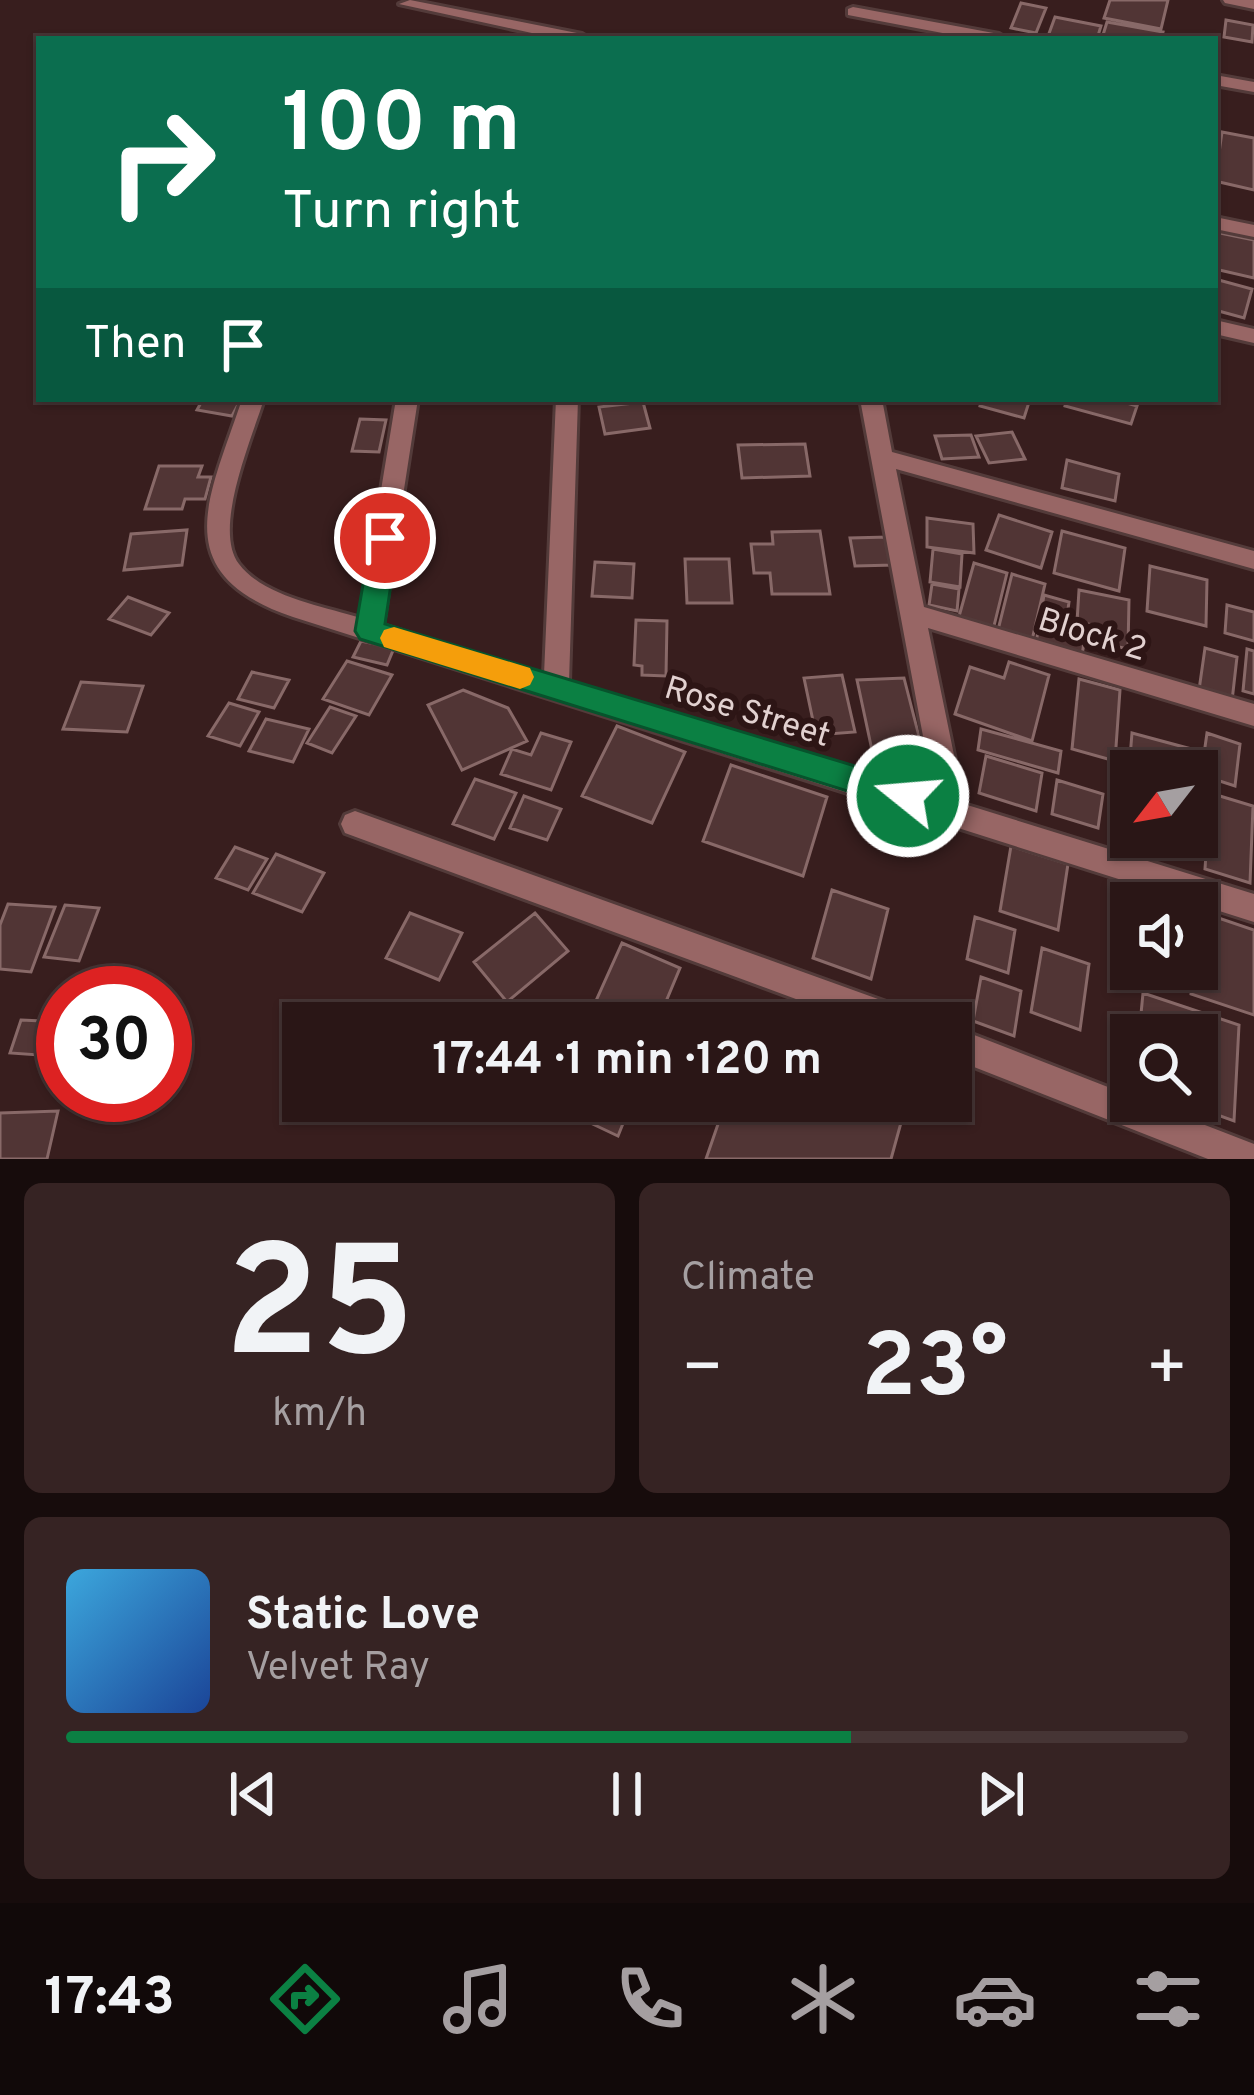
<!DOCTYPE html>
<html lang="en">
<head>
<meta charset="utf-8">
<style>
  :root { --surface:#2a1616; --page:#362323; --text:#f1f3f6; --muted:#a59fa1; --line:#463535; --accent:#0b8043 }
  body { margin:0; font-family:Overpass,sans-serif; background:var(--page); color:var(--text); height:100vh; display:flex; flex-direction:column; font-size:45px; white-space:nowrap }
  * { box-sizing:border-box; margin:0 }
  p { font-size:39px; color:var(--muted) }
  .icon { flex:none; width:66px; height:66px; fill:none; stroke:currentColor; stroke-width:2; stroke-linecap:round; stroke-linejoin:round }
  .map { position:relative; height:1159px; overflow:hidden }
  .drawer { display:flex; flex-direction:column; gap:24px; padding:24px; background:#170c0c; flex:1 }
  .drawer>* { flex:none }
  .banner { position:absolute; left:36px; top:36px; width:1182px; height:366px; border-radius:0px; box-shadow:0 3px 9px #0004,0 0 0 3px var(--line); background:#0b6e4f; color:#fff; overflow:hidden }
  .needle { width:78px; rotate:239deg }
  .controls { position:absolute; left:1110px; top:750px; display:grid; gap:24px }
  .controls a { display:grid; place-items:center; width:108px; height:108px; border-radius:0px; background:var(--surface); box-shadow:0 3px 9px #0004,0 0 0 3px var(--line); font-size:60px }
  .speed { position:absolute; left:36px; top:966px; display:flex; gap:24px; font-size:60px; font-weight:700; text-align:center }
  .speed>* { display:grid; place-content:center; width:156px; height:156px; border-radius:50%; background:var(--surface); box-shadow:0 3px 9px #0004,0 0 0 3px var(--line); line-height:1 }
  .speed .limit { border:18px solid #d22; background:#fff; color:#111 }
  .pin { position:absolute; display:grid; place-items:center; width:102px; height:102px; color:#fff; margin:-51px; border:6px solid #fff; border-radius:50%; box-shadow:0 3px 12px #0007 }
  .me { position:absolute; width:132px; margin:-66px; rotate:287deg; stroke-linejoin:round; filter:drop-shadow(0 0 9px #0008) }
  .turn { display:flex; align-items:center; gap:42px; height:252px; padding:0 48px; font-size:54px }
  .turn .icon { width:156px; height:156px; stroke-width:2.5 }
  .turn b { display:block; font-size:84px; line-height:102px }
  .then { display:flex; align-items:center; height:114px; padding:0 48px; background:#0003; gap:24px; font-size:45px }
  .big { font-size:90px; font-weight:700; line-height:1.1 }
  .drawer .widget { flex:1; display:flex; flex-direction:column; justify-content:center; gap:18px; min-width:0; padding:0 42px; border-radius:18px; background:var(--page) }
  .drawer .dial { align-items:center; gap:0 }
  .dial b { font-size:156px; line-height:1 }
  .song { display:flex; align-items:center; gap:36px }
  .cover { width:144px; height:144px; border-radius:18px; background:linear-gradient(135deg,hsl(200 70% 55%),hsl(220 70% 35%)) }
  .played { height:12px; border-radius:6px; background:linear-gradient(90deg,var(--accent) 70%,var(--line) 70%) }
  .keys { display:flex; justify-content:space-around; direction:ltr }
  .heat { display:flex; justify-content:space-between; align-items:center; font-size:66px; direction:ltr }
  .drawer .tiles { flex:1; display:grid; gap:24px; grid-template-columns:1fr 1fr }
  .widget:last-child { grid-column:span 2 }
  .trip { position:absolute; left:282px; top:1002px; width:690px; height:120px; border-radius:0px; background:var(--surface); box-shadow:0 3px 9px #0004,0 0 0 3px var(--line); font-weight:700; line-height:120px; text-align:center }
  .tab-bar { display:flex; height:192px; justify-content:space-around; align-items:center; background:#110909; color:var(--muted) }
  .tab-bar .icon { width:84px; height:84px }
  .tab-bar .current { color:var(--accent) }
  .tab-bar b { font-size:54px; color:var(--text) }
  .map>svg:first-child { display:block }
  .building { fill:#513535; stroke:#886968; stroke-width:3 }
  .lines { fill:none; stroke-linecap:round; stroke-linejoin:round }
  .minor-casing { stroke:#533b3a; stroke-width:6 }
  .minor { fill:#986665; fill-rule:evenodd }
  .route { fill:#0b8043; stroke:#07532c; stroke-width:3 }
  .slow { fill:#f59e0b }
  .labels { text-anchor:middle; stroke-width:12; stroke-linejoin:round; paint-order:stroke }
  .street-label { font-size:33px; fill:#e2d1d0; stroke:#2d1515 }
</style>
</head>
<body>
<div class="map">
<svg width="1254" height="1159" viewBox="0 0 1254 1159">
  <rect width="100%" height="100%" fill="#381e1e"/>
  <!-- building -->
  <path class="building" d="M1110 0H1168L1161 29 1104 18Z
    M1021 3 1046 8 1036 33 1011 28Z
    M1055 17 1101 26 1097 39H1047Z
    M1226 20 1253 25 1252 42 1224 37Z
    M1107 22 1163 32 1161 39 1103 35Z
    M1222 132 1254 138V190L1215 181Z
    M1215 232 1254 240V278L1215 269Z
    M1215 279 1252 289 1244 318 1215 310Z
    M203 399H241L232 416 197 410Z
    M982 399H1030L1024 418 980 406Z
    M1067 399H1113L1137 406 1131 424 1065 406Z
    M643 402 650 428 605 434 599 407Z
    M360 419 386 420 379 452 352 451Z
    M1012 432 1025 459 989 463 976 436Z
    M971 435 979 457 942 459 935 436Z
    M805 444 810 476 742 478 738 445Z
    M1067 460 1119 474 1115 501 1062 488Z
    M159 466H202L198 477H211L205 499H185L182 509H145Z
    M999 515 1052 532 1041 568 986 550Z
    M927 518 973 524 974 553 927 547Z
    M187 530 182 565 124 570 131 534Z
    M820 531 830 594H772L770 573H754L751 544H773L772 532Z
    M1062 531 1125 548 1119 591 1054 573Z
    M888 537 894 565 855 566 850 538Z
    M933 549 962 554 960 587 930 582Z
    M685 559H729L732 603H687Z
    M595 562 634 564 632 598 592 596Z
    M974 563 1007 573 993 630 958 620Z
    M1150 566 1207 580 1206 626 1147 611Z
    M1012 574 1045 584 1032 640 998 630Z
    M932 584 959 589 957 611 929 605Z
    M1079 590 1129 600 1128 649 1092 641 1093 625 1077 622Z
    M1044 595 1069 602 1066 623 1086 628 1082 656 1036 643Z
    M128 597 169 613 151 635 109 619Z
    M1227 605 1254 612V641L1225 633Z
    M636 620 667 621 666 676 642 675V666L634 665Z
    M361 641 394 648 387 665 353 657Z
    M1205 648 1237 657 1232 701 1199 690Z
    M1247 649 1254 651V694L1243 691Z
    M347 661 392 675 369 715 323 699Z
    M1009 662 1049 675 1032 741 955 714 970 667 1004 678Z
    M252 672 289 680 274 708 238 699Z
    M842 675 855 732 816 735 804 678Z
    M904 678 923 752 873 755 857 680Z
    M1079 679 1120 690 1115 761 1072 749Z
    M81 682 143 686 127 732 63 729Z
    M463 690 508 708 527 741 462 770 428 705Z
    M229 703 259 712 240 746 208 736Z
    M330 707 356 716 332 753 307 743Z
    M266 719 309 729 293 762 249 751Z
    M617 726 685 752 652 823 582 796Z
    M981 729 1061 751 1058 773 978 750Z
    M541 733 571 742 551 790 501 774 512 749 531 755Z
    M1132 733 1195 750 1194 771 1129 770Z
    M1207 733 1240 744 1235 786 1201 775Z
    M986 756 1042 773 1036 811 979 793Z
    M731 765 827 797 803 876 703 841Z
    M475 779 516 793 494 839 453 824Z
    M1057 780 1103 794 1098 828 1052 814Z
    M1210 793 1253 806 1250 883 1205 869Z
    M524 796 561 809 547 840 510 828Z
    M1133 837H1187L1185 858 1132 842Z
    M1011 846 1068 864 1058 930 1000 911Z
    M235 847 267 859 248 890 216 878Z
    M276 854 324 873 302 912 253 893Z
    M832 890 888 909 871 979 813 958Z
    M1122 901 1131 904V964L1115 959Z
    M8 904 55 907 31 972 0 969V925Z
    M65 905 99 908 79 961 44 957Z
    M1198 911 1254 930V1015L1191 994Z
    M410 913 462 933 439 980 386 958Z
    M535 913 568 951 507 1002 474 962Z
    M975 917 1015 930 1008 973 967 959Z
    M622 943 680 968 657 1023H586Z
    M1042 948 1089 964 1080 1030 1031 1012Z
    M981 977 1021 991 1014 1036 973 1021Z
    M1143 993 1239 1025 1234 1121 1179 1101H1197V1035H1139Z
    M21 1020 63 1022 53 1056 10 1053Z
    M544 1101H632L618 1136Z
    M726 1101H907L891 1159H706Z
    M58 1111 47 1159H0V1113Z"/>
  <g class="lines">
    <defs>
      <path id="minor" d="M410 0 582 34 590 39H559L399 4Z
        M1223 0H1254V9L1225 3Z
        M853 7 999 34 1007 39H974L848 15V9Z
        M1215 75 1254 82V92L1215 85Z
        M1215 217 1254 225V237L1215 229Z
        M1215 320 1254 329V343L1215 334Z
        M242 399H264C252 438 212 529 239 564 264 597 323 606 360 618L396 399H418L383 625 544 675 556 399H578L569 682 934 795 860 399H882L892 452 1254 551V569L896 469 924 607 1254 704V726L928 628 964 804 1254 894V922L293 617C164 573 210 497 242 399Z
        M355 811 903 1008 914 1012 918 1023H861L345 833 341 824 345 815Z
        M951 1026 1131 1096V1101H1143L1254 1144V1159H1208L951 1058Z"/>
    </defs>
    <!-- minor casing -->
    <use href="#minor" class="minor-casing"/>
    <!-- minor -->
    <use href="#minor" class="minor"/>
  </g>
  <!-- route -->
  <path class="route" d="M385 528 398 538 385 624 908 782 919 786 923 796 919 806 908 810 360 639 355 631 371 538Z"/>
  <!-- slow -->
  <path class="slow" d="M394 627 530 668 534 677 530 685 520 689 384 647 380 638 384 630Z"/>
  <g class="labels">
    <!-- street labels -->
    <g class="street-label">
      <text transform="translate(1093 633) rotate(17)" y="12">Block 2</text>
      <text transform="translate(748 710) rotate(17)" y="12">Rose Street</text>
    </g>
  </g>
</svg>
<div class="controls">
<a><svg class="needle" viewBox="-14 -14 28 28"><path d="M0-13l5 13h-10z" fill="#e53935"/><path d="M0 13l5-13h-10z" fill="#a59fa1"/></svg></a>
<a><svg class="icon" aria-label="sound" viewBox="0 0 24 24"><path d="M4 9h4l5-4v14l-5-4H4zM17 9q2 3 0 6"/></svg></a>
<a><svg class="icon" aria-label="search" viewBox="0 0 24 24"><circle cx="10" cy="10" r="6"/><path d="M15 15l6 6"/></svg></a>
</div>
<div class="speed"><div class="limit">30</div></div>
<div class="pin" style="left:385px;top:538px;background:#d93025"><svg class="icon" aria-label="arrive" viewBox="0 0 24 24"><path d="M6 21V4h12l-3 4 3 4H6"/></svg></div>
<svg class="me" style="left:908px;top:796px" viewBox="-20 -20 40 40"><circle r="17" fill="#0b8043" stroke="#fff" stroke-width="3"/><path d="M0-11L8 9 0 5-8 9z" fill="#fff"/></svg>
<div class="trip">17:44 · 1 min · 120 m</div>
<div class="banner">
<div class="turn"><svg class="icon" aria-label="right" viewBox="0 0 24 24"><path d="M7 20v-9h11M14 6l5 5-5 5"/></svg><div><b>100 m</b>Turn right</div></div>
<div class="then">Then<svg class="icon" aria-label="arrive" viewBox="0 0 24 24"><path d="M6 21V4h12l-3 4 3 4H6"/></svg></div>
</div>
</div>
<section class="drawer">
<div class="tiles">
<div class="widget dial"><b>25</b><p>km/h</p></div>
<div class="widget"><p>Climate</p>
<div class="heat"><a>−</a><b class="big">23°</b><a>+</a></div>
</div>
<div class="widget">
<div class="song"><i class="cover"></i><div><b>Static Love</b><p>Velvet Ray</p></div></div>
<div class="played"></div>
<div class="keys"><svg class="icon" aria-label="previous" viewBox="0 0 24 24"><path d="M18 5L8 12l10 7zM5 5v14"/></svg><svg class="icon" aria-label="pause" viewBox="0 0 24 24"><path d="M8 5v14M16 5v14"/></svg><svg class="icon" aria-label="next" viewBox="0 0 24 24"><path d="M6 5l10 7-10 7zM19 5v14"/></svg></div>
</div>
</div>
</section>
<nav class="tab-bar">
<b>17:43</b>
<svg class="icon current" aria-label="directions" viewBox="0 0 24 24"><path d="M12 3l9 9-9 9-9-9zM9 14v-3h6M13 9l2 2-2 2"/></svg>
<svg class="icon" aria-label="music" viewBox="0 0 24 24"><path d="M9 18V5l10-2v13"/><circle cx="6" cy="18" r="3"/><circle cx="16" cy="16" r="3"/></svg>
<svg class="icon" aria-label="phone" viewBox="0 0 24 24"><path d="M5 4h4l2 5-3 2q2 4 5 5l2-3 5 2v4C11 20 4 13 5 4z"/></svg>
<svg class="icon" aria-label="climate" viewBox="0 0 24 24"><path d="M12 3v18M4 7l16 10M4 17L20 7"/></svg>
<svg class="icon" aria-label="car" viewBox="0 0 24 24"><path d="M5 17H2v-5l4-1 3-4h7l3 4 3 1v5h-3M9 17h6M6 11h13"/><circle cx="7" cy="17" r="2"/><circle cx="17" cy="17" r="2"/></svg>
<svg class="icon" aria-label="filters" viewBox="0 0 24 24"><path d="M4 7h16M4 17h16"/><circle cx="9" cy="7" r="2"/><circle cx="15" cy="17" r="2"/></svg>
</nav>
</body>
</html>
